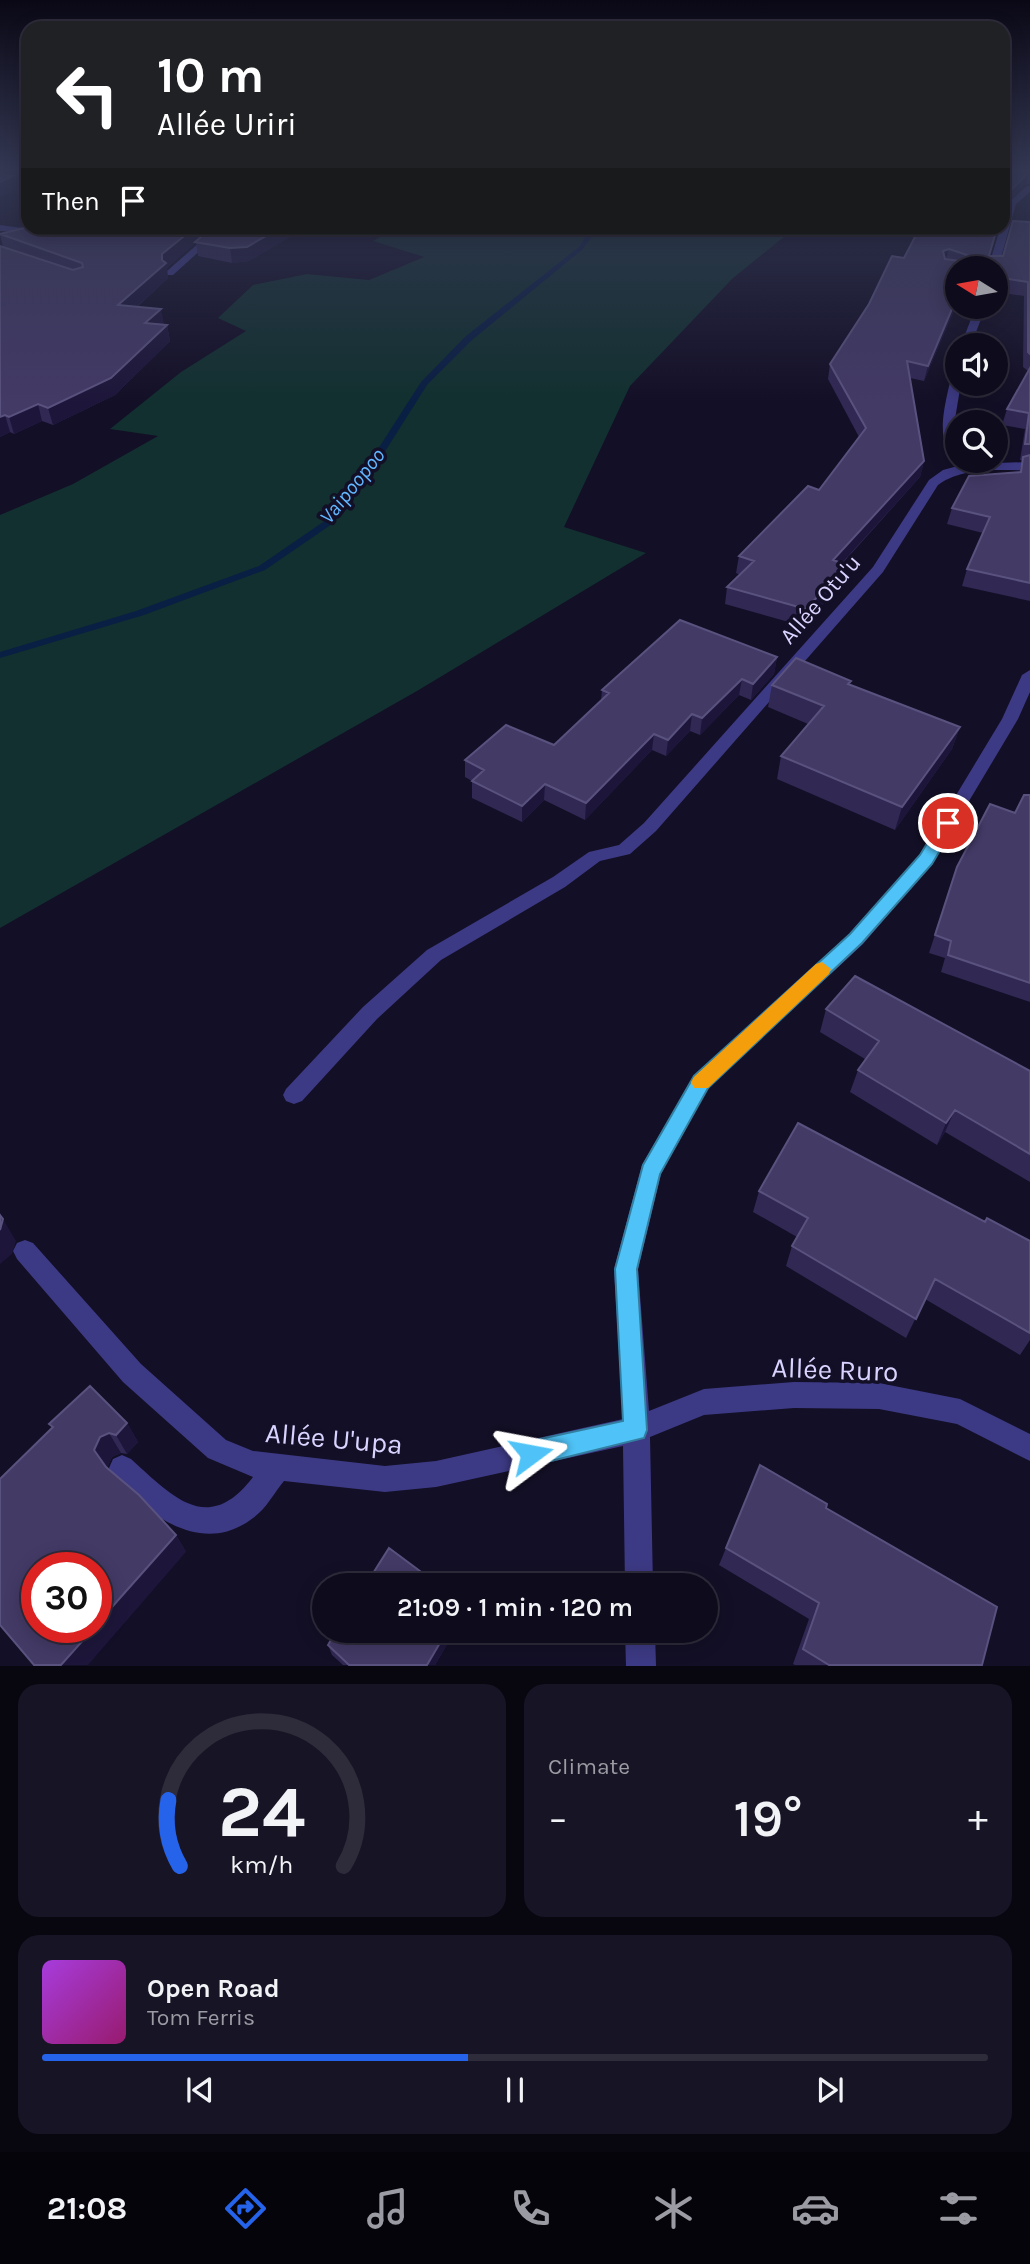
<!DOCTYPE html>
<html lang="en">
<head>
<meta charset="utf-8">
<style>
  :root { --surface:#0e0b1c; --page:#171425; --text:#f1f3f6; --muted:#9b9ba3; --line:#2e2b3b; --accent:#2563eb }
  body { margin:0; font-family:Karla,sans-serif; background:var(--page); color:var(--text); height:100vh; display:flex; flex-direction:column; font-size:26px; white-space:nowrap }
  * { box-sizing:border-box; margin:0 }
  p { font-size:23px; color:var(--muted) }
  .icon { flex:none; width:38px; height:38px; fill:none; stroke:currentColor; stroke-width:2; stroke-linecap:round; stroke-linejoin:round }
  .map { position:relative; height:1666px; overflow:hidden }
  .side { display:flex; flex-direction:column; gap:18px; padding:18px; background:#08060f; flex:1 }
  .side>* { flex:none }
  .banner { position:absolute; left:21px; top:21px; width:989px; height:214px; border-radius:21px; box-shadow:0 4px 18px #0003,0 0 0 2px var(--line); background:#202124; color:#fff; overflow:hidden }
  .needle { width:46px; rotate:281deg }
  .tools { position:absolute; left:945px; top:256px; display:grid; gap:14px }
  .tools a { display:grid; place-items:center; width:63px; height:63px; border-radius:50%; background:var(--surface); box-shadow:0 4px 18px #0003,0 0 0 2px var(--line); font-size:35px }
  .speed { position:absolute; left:21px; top:1552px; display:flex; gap:14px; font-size:35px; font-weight:700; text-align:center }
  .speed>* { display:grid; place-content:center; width:91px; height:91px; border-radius:50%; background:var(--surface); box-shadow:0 4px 18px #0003,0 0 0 2px var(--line); line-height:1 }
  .speed .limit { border:10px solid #d22; background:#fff; color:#111 }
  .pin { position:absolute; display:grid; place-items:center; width:60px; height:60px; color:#fff; margin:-30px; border:4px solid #fff; border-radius:50%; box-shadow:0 2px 7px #0007 }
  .me { position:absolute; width:77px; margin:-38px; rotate:77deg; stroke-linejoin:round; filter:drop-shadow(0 0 5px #0008) }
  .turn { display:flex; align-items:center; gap:24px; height:147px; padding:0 21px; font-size:32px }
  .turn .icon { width:91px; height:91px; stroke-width:2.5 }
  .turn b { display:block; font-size:49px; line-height:60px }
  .then { display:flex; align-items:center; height:66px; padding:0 21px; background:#0003; gap:14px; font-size:26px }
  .big { font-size:52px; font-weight:600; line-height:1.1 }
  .side .tile { flex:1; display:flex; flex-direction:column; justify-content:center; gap:10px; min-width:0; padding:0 24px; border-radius:21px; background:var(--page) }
  .side .dial { align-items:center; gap:0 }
  .dial svg { height:182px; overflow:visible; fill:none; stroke:var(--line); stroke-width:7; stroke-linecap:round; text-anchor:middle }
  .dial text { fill:var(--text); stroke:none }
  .song { display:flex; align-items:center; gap:21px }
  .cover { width:84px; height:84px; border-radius:10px; background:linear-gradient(135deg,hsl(280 70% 55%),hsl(320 70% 35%)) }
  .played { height:7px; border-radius:4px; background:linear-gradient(90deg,var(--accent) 45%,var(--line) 45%) }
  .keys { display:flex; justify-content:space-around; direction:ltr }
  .heat { display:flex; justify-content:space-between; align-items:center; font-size:38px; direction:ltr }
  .side .tiles { flex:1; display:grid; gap:18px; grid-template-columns:1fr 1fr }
  .tile:last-child { grid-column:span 2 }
  .trip { position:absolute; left:312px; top:1573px; width:406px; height:70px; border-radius:35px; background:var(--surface); box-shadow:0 4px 18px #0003,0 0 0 2px var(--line); font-weight:600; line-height:70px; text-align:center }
  .menu { display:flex; height:112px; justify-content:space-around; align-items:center; background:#06040b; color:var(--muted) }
  .menu .icon { width:49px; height:49px }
  .menu .selected { color:var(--accent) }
  .menu b { font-size:32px; color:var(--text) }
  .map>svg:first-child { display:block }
  .green { fill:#12302f }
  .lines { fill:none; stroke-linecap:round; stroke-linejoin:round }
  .stream { fill:#0a1f44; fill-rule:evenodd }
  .minor { fill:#3d3a85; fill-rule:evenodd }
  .wall { fill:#312854 }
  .shaded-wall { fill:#1d163a }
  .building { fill:#433a66; stroke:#5a527e; stroke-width:2; fill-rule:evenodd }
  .route { fill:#4fc3f7; stroke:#337fa1; stroke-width:2 }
  .slow { fill:#f59e0b }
  .labels { text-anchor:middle; stroke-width:7; stroke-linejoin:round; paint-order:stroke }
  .far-water-label { font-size:21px; font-style:italic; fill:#62b6ff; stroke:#130f26 }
  .street-label { font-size:23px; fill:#d9d4ff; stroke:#130f26 }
  .near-street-label { font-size:28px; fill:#d9d4ff; stroke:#130f26 }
</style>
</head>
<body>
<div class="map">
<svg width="1030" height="1666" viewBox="0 0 1030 1666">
  <rect width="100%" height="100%" fill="#130f26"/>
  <!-- green -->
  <path class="green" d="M396 228H795L732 279 630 386 564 527 646 553 417 691 0 928V515L73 484 158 436 110 429 181 372 246 331 218 318 253 285 307 274 369 280 424 257 373 241Z"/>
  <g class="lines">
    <!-- stream -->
    <path class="stream" d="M591 228H597L583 249 472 340 427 385 379 461 332 524 265 570 144 615 0 658V652L136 611 259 566 326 520 371 460 421 382 466 336 579 247Z"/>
    <!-- minor -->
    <path class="minor" d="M1027 186H1030V192L1016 204 998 268H988L1008 203Z
      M0 225 29 229 25 232 0 231Z
      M216 228H225L173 275H167V271Z
      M976 306H986L971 345H961Z
      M957 370V383H961L953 431 957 441V457C931 446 948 394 952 373Z
      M1030 462V470C998 471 965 466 938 485L883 572 656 831 630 854 600 861 565 887 441 960 377 1019 302 1101 294 1104 286 1101 283 1095 286 1089 363 1007 427 950 553 877 589 852 619 845 644 823 873 567 929 480 943 470 965 464Z
      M1030 670V692L1018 719 932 863 863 944 708 1088 661 1174 638 1269 649 1411 704 1389 794 1382 879 1383 960 1399 1030 1434V1461L957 1424 879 1409 794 1408 704 1415 650 1437 653 1586H625L623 1446 436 1487 385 1492 284 1481C274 1493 266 1509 253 1518 217 1546 178 1533 145 1507 132 1496 115 1484 109 1468L113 1459 122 1455 131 1459C173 1497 208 1536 253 1477L208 1458 123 1382 17 1259 13 1251 17 1243 25 1240 33 1243 141 1364 226 1440 253 1451 385 1466 436 1461 623 1419 614 1269 642 1165 694 1076 849 934 920 855 1002 719 1022 675Z
      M625 1631H655L656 1666H626Z"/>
  </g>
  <!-- wall -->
  <path class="wall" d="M1003 170H1030V184H1025L1003 207Z
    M1030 222V601L962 586 967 569 983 533 947 524 952 508 1019 472 1023 460H1020L1025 429 1002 425 1007 409 1028 371 1023 367 1024 296 996 292V268H957V303L924 381 910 378 924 461 920 477 842 564 843 582 803 626 725 604 727 587 740 575 736 573 739 556 819 490 859 437 828 379 830 364 904 258 917 233 990 256H1003Z
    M305 228 249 261 232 263 198 256 196 242 167 268 168 278 137 307 164 324 167 325 170 341 115 395 53 425 42 421 14 434 10 432 0 437 3 247 0 234Z
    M777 657 774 674 751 700 739 695 700 735 690 731 666 756 652 750 585 820 544 800 522 822 472 798V781L465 777V760L554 745 601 700 602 690Z
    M851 681 850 685 960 727 952 749 895 830 777 779 781 756 808 724 768 707 772 685Z
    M1030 795V1002L941 972 945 958 929 953 957 867 1015 813Z
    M826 1009 1030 1071V1182L945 1132 937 1145 850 1092 858 1070 865 1059 820 1032Z
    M759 1191 985 1222 1030 1241V1340L1020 1355 925 1299 906 1338 786 1266 792 1246 797 1237 753 1212Z
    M127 1423 138 1442 127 1454 121 1453 112 1457 107 1468 176 1535 186 1552 52 1427 49 1424Z
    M826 1508 982 1665H795L793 1664 809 1619 719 1565 726 1548Z
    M336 1631H455L435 1665H343L332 1655 328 1645Z"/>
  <!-- shaded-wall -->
  <path class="shaded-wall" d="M1029 172 1025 184 1003 207V195Z
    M13 176 17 189 0 197V182Z
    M194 228H213L167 268 168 278 122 320 118 305 162 254Z
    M280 228H305L249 261 232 263 230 248Z
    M949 249 945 262 943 251Z
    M957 297V303L924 381 928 366Z
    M161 309 164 324 145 323Z
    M167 325 170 341 115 395 53 425 48 408Z
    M38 404 42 421 14 434 9 417Z
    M5 415 10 432 0 437V417Z
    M924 461 920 477 829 577 833 560Z
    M847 565 843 582 803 626 806 609Z
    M777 657 774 674 751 700 753 684Z
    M742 679 739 695 700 735 702 718Z
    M692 714 690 731 666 756 668 740Z
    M960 727 952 749 895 830 902 807Z
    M654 734 652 750 585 820 586 803Z
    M545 784 544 800 522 822V806Z
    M955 1110 945 1132 937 1145 946 1123Z
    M3 1219 16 1241 12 1254 0 1264V1230Z
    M127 1423 138 1442 127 1454 116 1435Z
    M109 1433 121 1453 112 1457 107 1469 94 1450 100 1437Z
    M176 1535 186 1552 88 1665H61L94 1628H96V1625Z
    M447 1631H455L435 1665H427Z"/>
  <!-- building -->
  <path class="building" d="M1003 170H1030V172H1029L1008 193 1003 195Z
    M0 174 13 176 0 182Z
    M1013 221 1030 222V354L1028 352V282L996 277V268H957V297L928 366 907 361 924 461 833 560 847 565 806 609 727 587 754 561 739 556 808 486 819 490 866 428 830 364 869 304 892 256 904 258 917 233 921 228H997L989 256H1003ZM949 249 967 255 960 261 945 259 943 251Z
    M28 227 194 228 162 254V260L166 263 118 305 161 309 145 323 167 325 111 378 48 408 38 404 9 417 5 415 0 417V246L73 270 83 267 82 263 0 234Z
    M211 228H280L247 247 230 248 195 242Z
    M1030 368V444H1025L1029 413 1007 409Z
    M1030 455V583L967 569 990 517 952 508 969 476 1021 472 1023 457Z
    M680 620 777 657 753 684 742 679 702 718 692 714 668 740 654 734 586 803 545 784 522 806 472 781 484 770 465 760 506 725 554 745 609 693 602 690Z
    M796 658 851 681 848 684 960 727 902 807 781 756 824 706 772 685Z
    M1024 795H1030V983L948 955 951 941 935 935 957 867 990 804 1015 813Z
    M855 976 1030 1071V1154L955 1110 946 1123 858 1070 879 1041 826 1009Z
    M798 1123 985 1222 987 1218 1030 1241V1333L935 1279 916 1319 792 1246 808 1218 759 1191Z
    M0 1215 3 1219 0 1230Z
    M90 1386 127 1423 116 1435 109 1433 100 1437 94 1450 106 1467 139 1495 176 1535 96 1625V1568H37V1628H94L61 1665H34L0 1625V1479L53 1427 49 1424Z
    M760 1465 827 1504 826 1508 997 1607 982 1665H829L803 1649 819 1603 726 1548Z
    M389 1548 440 1586H365Z
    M336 1631H447L427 1665H349L328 1645Z"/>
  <!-- sky -->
  <linearGradient id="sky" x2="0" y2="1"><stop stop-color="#0a0815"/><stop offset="0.42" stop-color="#333752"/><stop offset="1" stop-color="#333752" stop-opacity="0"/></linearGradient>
  <rect width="1030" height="403" fill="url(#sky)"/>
  <!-- route -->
  <path class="route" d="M948 818 956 823 932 864 862 943 708 1088 660 1174 637 1269 647 1430 644 1438 531 1466 523 1462 519 1454 523 1445 531 1441 623 1421 615 1269 643 1165 694 1076 850 934 920 855 942 819Z"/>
  <!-- slow -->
  <path class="slow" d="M822 962 831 969 829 974 708 1088H694L691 1082 694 1077 816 964Z"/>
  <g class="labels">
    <!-- far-water labels -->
    <g class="far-water-label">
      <text transform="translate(352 486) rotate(-51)" y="7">Vaipoopoo</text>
    </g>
    <!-- street labels -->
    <g class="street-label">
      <text transform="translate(820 599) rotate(-49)" y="8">Allée Otu'u</text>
    </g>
    <!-- near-street labels -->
    <g class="near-street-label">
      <text transform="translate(835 1369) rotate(2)" y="10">Allée Ruro</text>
      <text transform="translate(334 1438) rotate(5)" y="10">Allée U'upa</text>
    </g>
  </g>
</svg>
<div class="tools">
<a><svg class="needle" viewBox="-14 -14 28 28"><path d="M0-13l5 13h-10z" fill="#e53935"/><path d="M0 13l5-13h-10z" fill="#9b9ba3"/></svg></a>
<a><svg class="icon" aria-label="sound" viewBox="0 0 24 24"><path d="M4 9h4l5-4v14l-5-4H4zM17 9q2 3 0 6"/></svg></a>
<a><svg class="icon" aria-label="search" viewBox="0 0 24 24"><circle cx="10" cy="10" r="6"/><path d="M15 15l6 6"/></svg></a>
</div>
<div class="speed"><div class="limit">30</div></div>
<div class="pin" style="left:948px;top:823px;background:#d93025"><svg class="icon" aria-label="arrive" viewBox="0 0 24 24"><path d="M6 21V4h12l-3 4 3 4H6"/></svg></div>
<svg class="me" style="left:531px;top:1454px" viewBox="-20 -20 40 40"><path d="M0-17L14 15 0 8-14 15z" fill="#4fc3f7" stroke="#fff" stroke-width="4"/></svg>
<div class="trip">21:09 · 1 min · 120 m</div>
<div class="banner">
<div class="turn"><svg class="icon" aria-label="left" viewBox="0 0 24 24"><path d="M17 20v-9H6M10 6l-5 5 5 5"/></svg><div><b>10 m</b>Allée Uriri</div></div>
<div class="then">Then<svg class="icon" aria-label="arrive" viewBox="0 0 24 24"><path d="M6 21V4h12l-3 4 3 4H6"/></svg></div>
</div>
</div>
<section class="side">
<div class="tiles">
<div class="tile dial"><svg viewBox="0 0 100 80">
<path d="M14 69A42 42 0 1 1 86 69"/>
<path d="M14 69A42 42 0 0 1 9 40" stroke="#2563eb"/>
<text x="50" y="56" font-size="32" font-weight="700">24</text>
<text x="50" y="72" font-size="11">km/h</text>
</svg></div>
<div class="tile"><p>Climate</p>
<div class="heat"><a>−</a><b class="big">19°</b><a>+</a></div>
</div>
<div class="tile">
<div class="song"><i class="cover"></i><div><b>Open Road</b><p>Tom Ferris</p></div></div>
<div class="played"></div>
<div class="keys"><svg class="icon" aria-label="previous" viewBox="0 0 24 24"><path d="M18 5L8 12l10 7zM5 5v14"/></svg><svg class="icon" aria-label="pause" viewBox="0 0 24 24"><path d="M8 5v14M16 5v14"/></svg><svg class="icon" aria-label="next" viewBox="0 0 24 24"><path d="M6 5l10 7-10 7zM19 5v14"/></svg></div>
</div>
</div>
</section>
<nav class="menu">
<b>21:08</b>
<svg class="icon selected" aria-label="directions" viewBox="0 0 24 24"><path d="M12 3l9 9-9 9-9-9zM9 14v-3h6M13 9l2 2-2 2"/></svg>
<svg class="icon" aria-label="music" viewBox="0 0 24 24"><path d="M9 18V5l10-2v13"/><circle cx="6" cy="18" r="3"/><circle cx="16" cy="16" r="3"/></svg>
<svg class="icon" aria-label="phone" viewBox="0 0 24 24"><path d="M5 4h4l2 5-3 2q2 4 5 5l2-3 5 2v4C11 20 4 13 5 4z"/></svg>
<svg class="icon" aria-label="climate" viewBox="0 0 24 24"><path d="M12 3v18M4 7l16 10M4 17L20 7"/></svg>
<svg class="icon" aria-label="car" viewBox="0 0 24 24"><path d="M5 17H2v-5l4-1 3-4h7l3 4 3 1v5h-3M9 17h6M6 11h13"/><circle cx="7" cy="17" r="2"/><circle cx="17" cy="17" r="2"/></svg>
<svg class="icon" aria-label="filters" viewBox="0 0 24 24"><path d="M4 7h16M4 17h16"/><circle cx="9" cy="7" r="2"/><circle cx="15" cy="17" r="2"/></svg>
</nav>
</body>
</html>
